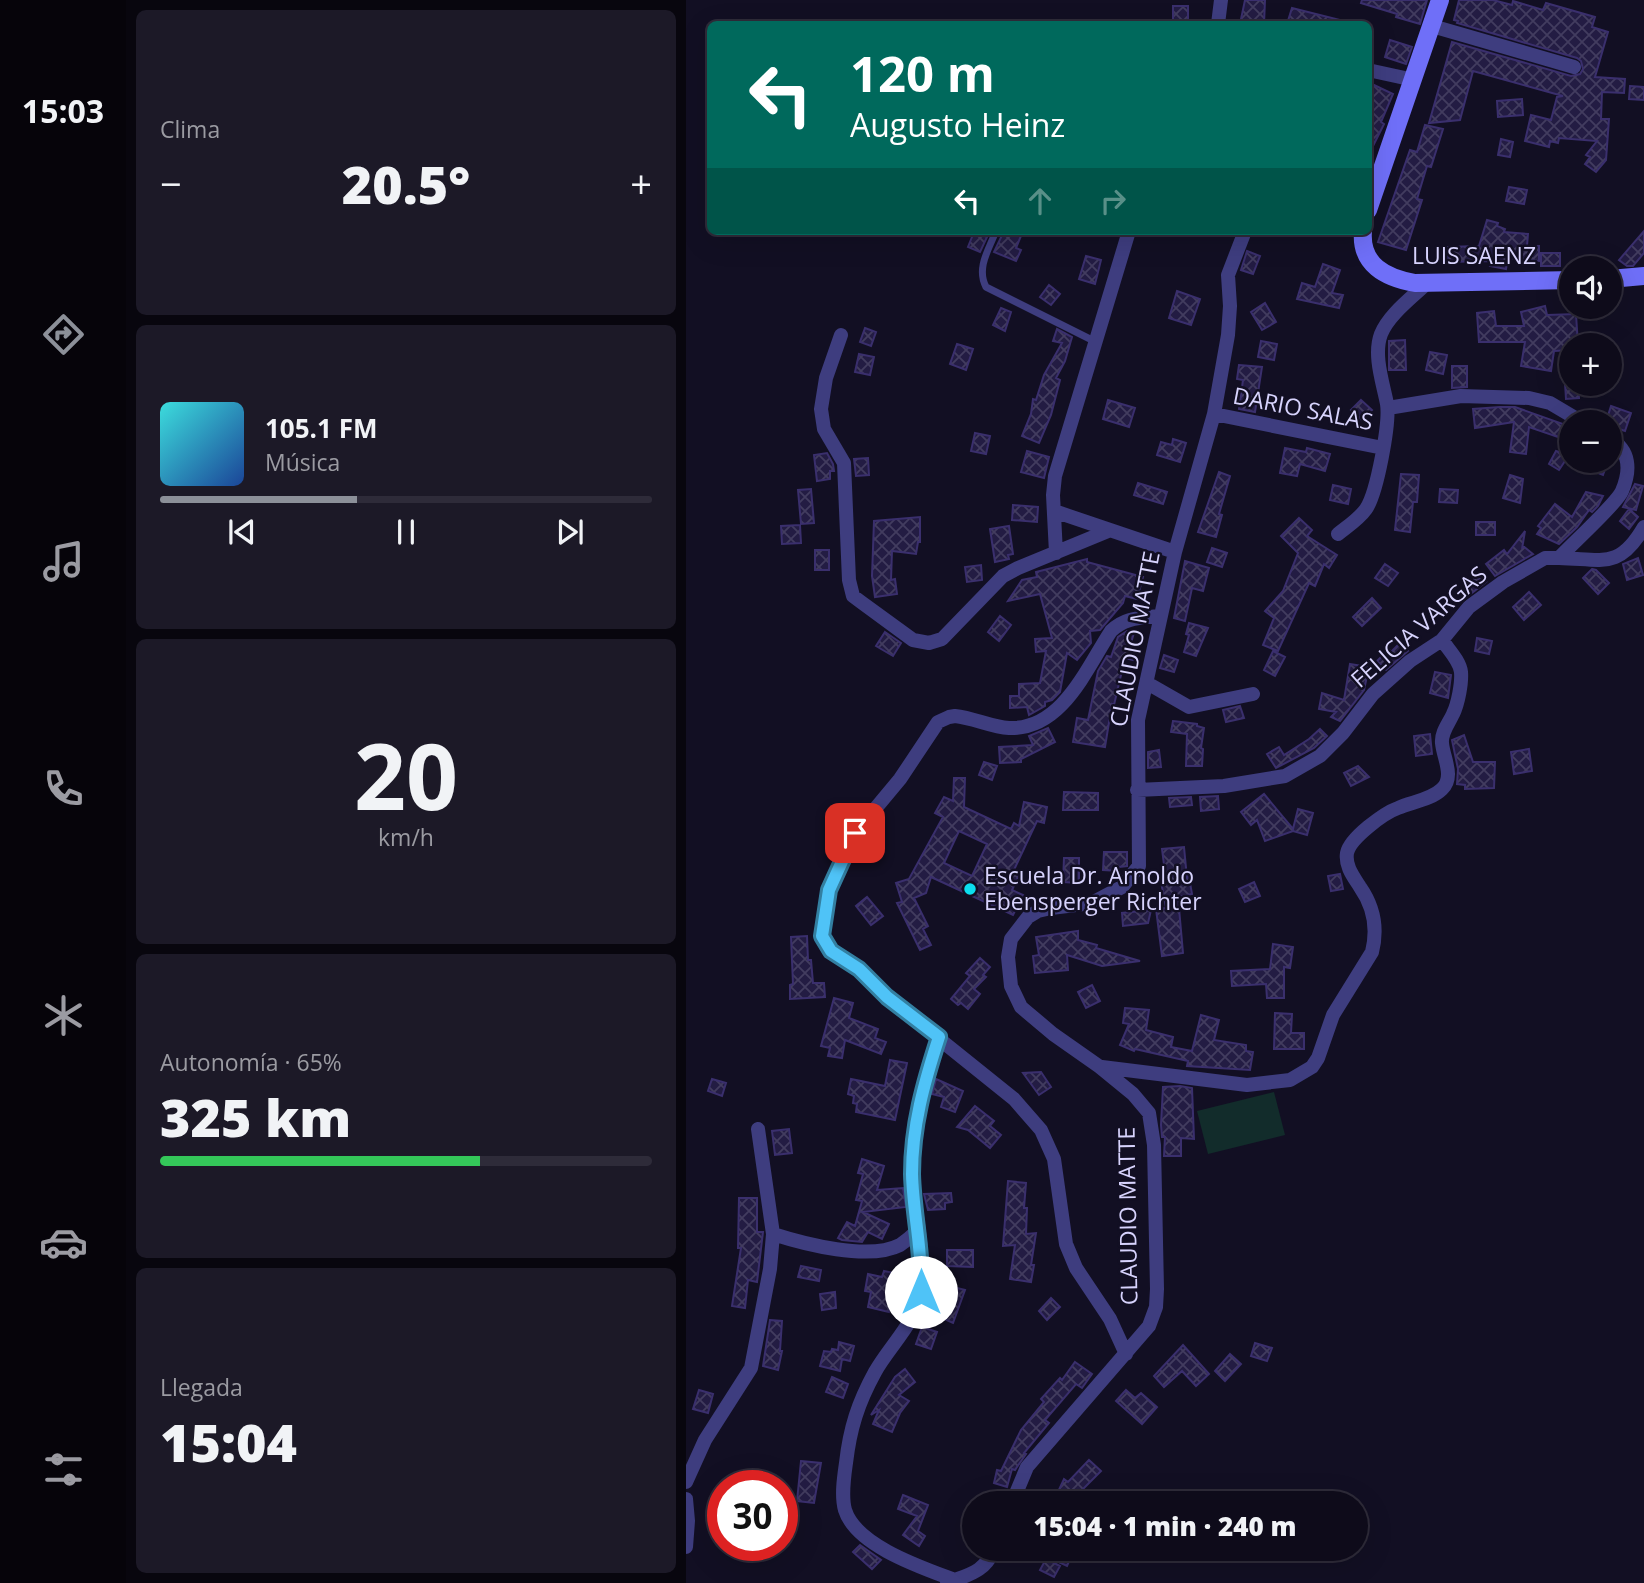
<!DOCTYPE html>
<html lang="es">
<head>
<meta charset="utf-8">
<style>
  :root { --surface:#0e0b1a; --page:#1c1927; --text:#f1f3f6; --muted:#9b9ba2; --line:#2e2b39; --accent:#8c9099 }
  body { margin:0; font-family:"Open Sans",sans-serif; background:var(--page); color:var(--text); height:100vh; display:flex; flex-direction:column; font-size:26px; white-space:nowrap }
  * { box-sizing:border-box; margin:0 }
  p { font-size:23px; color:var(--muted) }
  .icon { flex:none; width:38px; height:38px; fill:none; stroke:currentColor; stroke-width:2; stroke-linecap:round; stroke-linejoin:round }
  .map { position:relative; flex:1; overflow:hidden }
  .panel { display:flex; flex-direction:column; gap:10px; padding:10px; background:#08060e; width:560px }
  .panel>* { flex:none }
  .hud { position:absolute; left:21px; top:21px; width:665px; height:214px; border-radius:10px; box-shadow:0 7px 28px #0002,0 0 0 2px var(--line); background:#00695c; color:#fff; overflow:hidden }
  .buttons { position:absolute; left:873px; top:256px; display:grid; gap:14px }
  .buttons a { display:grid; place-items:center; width:63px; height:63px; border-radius:50%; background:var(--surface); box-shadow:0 7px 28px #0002,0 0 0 2px var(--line); font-size:35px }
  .speed { position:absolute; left:21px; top:1470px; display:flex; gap:14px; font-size:35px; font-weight:700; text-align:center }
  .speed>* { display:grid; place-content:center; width:91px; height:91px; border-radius:50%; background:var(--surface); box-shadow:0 7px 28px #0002,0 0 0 2px var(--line); line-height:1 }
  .speed .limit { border:10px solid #d22; background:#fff; color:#111 }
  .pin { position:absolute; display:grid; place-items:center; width:60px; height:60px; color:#fff; margin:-30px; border-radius:14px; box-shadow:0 4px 10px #0006 }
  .me { position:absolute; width:77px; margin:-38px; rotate:0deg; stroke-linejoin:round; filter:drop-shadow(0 0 5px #0008) }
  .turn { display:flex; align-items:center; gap:24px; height:147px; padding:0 28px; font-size:32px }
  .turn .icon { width:91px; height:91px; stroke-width:2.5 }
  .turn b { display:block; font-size:49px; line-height:60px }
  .lanes { display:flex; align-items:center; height:66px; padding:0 28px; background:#0003; justify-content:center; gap:35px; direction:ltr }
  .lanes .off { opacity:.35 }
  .big { font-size:52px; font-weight:800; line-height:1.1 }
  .panel .tile { flex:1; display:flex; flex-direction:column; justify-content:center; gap:10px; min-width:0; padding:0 24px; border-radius:10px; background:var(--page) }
  .panel .dial { align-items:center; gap:0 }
  .dial b { font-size:91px; line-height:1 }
  .song { display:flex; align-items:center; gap:21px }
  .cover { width:84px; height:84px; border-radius:10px; background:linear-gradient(135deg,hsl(180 70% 55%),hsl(220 70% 35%)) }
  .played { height:7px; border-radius:4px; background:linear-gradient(90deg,var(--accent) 40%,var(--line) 40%) }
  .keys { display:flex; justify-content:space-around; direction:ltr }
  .heat { display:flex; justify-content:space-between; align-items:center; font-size:38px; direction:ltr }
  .charge { height:10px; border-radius:5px; background:linear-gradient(90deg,#34c759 65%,var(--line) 0) }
  .trip { position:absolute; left:276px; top:1491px; width:406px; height:70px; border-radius:35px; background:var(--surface); box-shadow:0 7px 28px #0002,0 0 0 2px var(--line); font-weight:800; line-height:70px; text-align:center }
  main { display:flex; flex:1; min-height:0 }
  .tabs { display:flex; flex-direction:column; width:126px; justify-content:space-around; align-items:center; background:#06040a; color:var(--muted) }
  .tabs .icon { width:49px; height:49px }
  .tabs .current { color:var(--accent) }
  .tabs b { font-size:32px; color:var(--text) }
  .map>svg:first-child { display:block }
  .pitch { fill:#122c2b }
  .building { fill:url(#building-cross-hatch); stroke:#3a2f6d; stroke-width:2; fill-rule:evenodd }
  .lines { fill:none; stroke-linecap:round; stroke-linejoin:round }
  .service { stroke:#3e3d7f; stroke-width:7 }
  .minor { stroke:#3e3d7f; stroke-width:14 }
  .secondary { stroke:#6f6ff8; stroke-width:18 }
  .route-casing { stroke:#337fa1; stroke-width:18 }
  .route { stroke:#4fc3f7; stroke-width:12 }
  .poi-dot { fill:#0cdeef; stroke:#120f23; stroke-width:2.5 }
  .labels { text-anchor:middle; stroke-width:5; stroke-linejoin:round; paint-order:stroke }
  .street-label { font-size:23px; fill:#d7d3fd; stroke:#120f23 }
  .poi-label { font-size:23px; fill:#d7d3fd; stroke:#120f23; text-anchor:start }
</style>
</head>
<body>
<main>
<nav class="tabs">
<b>15:03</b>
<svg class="icon current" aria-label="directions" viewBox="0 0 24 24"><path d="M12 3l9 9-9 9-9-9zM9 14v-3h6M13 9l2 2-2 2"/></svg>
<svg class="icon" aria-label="music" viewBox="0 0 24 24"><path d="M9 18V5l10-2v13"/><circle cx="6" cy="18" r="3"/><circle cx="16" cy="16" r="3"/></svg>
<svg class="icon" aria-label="phone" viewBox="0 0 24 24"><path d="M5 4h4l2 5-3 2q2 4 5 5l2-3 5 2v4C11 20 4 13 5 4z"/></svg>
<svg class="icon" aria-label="climate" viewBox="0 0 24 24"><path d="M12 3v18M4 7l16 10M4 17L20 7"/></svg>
<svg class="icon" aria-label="car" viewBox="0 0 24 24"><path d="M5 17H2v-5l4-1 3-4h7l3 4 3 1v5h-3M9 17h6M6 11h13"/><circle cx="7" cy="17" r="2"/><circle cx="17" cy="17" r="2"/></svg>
<svg class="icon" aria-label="filters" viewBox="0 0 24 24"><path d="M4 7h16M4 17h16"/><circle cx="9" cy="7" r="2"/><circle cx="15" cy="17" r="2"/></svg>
</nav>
<section class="panel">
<div class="tile"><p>Clima</p>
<div class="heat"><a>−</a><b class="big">20.5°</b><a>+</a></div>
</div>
<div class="tile">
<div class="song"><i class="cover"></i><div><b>105.1 FM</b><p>Música</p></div></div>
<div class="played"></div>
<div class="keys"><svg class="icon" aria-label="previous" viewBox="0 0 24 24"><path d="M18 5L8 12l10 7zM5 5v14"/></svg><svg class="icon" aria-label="pause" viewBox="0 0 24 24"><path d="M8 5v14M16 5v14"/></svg><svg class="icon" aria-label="next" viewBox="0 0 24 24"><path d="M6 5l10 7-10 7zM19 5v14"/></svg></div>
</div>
<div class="tile dial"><b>20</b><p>km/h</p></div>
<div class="tile"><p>Autonomía · 65%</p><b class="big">325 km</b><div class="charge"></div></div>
<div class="tile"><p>Llegada</p><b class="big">15:04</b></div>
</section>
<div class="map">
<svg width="958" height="1583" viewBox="0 0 958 1583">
  <defs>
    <pattern id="building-cross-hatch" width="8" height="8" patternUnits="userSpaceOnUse" patternTransform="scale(1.75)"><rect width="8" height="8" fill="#231c43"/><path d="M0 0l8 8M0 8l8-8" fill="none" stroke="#423c5f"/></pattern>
  </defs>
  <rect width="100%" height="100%" fill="#120f23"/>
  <!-- pitch -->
  <path class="pitch" d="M588 1092 599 1135 522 1154 511 1111Z"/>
  <!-- building -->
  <path class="building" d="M559 0H579L578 24H554Z
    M676 0H741L734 24 710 17 711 14 675 3Z
    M773 0H807L826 5 827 1 857 10 860 3 909 17 906 27 922 32 909 77 939 79 938 93 916 92 915 119H923L920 160 910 172 899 164 904 157 900 155 911 141 873 138 872 143 864 141 863 147 839 141 845 115 865 120 871 97 877 96 787 71 774 120 743 123 766 42 885 76 894 74 897 69 895 61 891 58 771 23 772 21 768 20Z
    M487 6H502V21H487Z
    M606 8 654 20V24H601Z
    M704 40 726 47 720 64 699 57Z
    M688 85 707 94 695 122 698 124 682 156V98Z
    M944 86 958 87V100L943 99Z
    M836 99 837 115 812 117 811 101Z
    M739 125 757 129 745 167 741 166 731 199 736 200 720 250 692 242 724 150 731 152Z
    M815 139 827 142 824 157 812 155Z
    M823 187 841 190 838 204 820 201Z
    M801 220 812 223 811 226 819 229 818 232 842 234 841 246H853V261L822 258 820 269 804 266 805 261 762 262 761 247 793 246Z
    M318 231H337L330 248 335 250 330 261 308 252Z
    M958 231V253L947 266H941L933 260Z
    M288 232 301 237 294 252 282 247Z
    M561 251 574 256 567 274 555 270Z
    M855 253H874V266H855Z
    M400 256 415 260 409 284 393 279Z
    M637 264 654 270 646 293 657 295 653 308 611 299 616 283 629 287Z
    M363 285 374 294 365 305 354 297Z
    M491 291 514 299 505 325 483 318Z
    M579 303 590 322 576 330 565 312Z
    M859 306 861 315 890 314 892 345H886V350L868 351 865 371 835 366 839 342H793L791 313 808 311 810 326H838L835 312Z
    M315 308 325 312 319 331 307 325Z
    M179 328 190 332 185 346 174 342Z
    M371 329 386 337 379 361 370 378 374 380 365 415 353 443 336 436 345 414 347 399 350 400 358 375 376 343 367 341Z
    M719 340 720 370H703V341Z
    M575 341 591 344 588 360 572 357Z
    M271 344 287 349 280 370 264 364Z
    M744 352 761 355 757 374 740 370Z
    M173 354 188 357 184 375 169 372Z
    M553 365 576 367 569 412 553 409 557 380 551 379Z
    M766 366H781V387L766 388Z
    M879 383H892L893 398 880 399Z
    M422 400 449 408 443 427 417 419Z
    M675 400 686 410 676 420 665 410Z
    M925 406 945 413 939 431 924 426V422H920Z
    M814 407H829L877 424 872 437 843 427 840 454 824 452 828 422 789 428 787 409Z
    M289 433 304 436 300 454 285 451Z
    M487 439 500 443 494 462 471 455 475 442 486 445Z
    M599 448 620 452 621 448 644 454 639 471 614 464 611 476 594 473Z
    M341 451 363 457 358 478 335 472Z
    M870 451 883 455 873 470 863 464Z
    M141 453 147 464 148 471H144V479L131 481 128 455Z
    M182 458 183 475 170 476 168 459Z
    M905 460H922L917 475 902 469Z
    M533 472 544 476 533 514 536 515 530 537 512 532Z
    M715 474 733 475 731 502H727L724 532 709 530Z
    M824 475 837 479 834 503 817 498Z
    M452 483 481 492 477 504 448 495Z
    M949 484 957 486 950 510 937 507Z
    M647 485 665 489 662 504 644 500Z
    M125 489 128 523 115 524 112 490Z
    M754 489 772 490 771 503 753 502Z
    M900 492 917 496 912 506 906 512 903 510 891 527 873 544 851 534 855 528 852 526 869 504 886 517Z
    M327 505 352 507 351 522 326 520Z
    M943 509 952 517 943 529 934 521Z
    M234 517V542H232L230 554 206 551 205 580 209 579 211 594 189 597 186 576 188 521Z
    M613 518 626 530 621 536 651 555 643 568 638 564 629 586 623 583 592 651 577 645 588 618 579 611 597 591 612 553 595 536Z
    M790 522H809V535H790Z
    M114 525 115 543 96 544 95 526Z
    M323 526 327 554 322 555 323 559 309 562 304 529Z
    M839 531 836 549 837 546 847 554 809 576 800 564 818 550 821 554Z
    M526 548 541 553 536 567 521 562Z
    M129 550H143V570H129Z
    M952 558 957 575 941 580 937 564Z
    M401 559V562L457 577 451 599 439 596 437 603 414 630 404 631 405 643 391 660 381 653 374 692 366 700 359 702V706L343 715 341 707 324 708V696H333V684L354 683 360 651 350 652 349 639 366 638 354 594 322 601 336 580 351 577 350 572Z
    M499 561 523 568 517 591 506 588 499 621 488 618Z
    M699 564 712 573 702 586 689 578Z
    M295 565 296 580 281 582 279 567Z
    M906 569 910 570 923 583 912 594 897 578Z
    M789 577 800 582 777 600Z
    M843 592 855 605 838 620 827 607Z
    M686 598 695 608 676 626 667 617Z
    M314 616 325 625 313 641 302 632Z
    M503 623 522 628 510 656 498 652 503 635 500 634Z
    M441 631 448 633 444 646 451 648 447 660 439 658 428 705 426 704 419 747 387 742 391 718 402 720 412 671 421 656 425 657 432 637Z
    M199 632 215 643 207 656 190 646Z
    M791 638 806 641 803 654 789 651Z
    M714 643 722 651 700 670 691 661 703 649 705 652Z
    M587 651 599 657 589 676 578 670Z
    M478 655 492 660 488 672 474 668Z
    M664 664 683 667 678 690 654 721 645 717 650 712 633 709 636 693 658 700Z
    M749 672 765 675 762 698 744 693Z
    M554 706 558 718 540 722 537 710Z
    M487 721 511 724V726L518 728 515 748 517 749 516 766H500L501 734 485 732Z
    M362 728 369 742 335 759V762L314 763 313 747 347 745 343 736Z
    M634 729 641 736 628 748 590 768 581 754 593 747 598 755 623 739Z
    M744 734 746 754 730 756 728 736Z
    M778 735 787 762H809L808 788 779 789V785L771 784 772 769 766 740Z
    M843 749 846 771 828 774 825 752Z
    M473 750 475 767 462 768V752Z
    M298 762 311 766 306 780 293 775Z
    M672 766 683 777 665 786 658 773Z
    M268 778H279L278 807 325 829 328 823 333 826 338 802 361 807 358 823 351 821 327 872 333 875 326 890 337 895 327 915 245 877 240 893 228 898 242 926 237 929 245 945 234 950 211 903 216 902 210 883 223 879 257 817 249 813 258 797 267 801ZM273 831 301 844 286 876 258 863Z
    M378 792 412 793V810H377Z
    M578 794 607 829 612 809 627 813 621 835 607 831 579 841 571 820 565 825 555 812Z
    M532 796 533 809 515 811 514 797Z
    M505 797 506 805 484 807 483 798Z
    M498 847 501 878 503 877 506 894 492 897 497 953 476 956 470 909 480 908 475 882 480 881 476 849Z
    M418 852H441V866L433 867V871L417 870Z
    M378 858H393V883L377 882Z
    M654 874 657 889 645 891 642 876Z
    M568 882 574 896 559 902 553 889Z
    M181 897 197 916 185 925 170 906Z
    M465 910 462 923 437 926 436 913Z
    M392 931V940L411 945 410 948 454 961 416 966 381 955 382 970 349 973 347 956 353 955 350 937Z
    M121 936 122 960H125L127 983H138L139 997 104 999V985L107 984 105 937Z
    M587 944 607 947 604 968 598 967V998H581L580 984 546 986 545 971 584 969Z
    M294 958 304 967 297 975 300 977 288 989 294 994 282 1009 275 1003 272 1005 265 999 284 976 280 973Z
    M406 985 414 1001 400 1008 392 992Z
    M148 998 167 1003 163 1018 192 1029 189 1038 200 1042 195 1054 159 1040 156 1058 142 1056 144 1048 135 1046Z
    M439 1008 463 1010 460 1030 487 1037 485 1047 506 1051 515 1015 533 1020 528 1040 560 1045V1051L567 1052 564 1070 501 1066 502 1061 449 1049 448 1051 434 1045 443 1024 437 1023Z
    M589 1013 606 1014 605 1033H618V1049H588Z
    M204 1060 221 1063 209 1120 170 1112 171 1104 167 1103 168 1096 162 1094 165 1079 199 1086Z
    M355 1072 365 1087 353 1095 337 1073Z
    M26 1079 40 1083 36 1096 22 1091Z
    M250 1079 277 1091 269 1112 255 1107 258 1097 246 1094Z
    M494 1086 506 1088 508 1139 495 1138V1156H478L479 1137H476L475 1125 477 1087Z
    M289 1106 308 1121 304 1126 315 1135 304 1148 282 1130 271 1127Z
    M103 1129 106 1153 89 1155 86 1131Z
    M176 1159 198 1166 191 1190 217 1188 220 1207 177 1212 203 1224 196 1239 182 1232 176 1242 156 1240 152 1238 161 1222 169 1226 176 1201 170 1200 177 1174 172 1173Z
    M322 1181 340 1183 338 1208H341L340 1234 350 1233 345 1265H348L345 1282 324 1279 329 1245 317 1246Z
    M265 1193 266 1202 259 1203V1209L242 1210 238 1194Z
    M53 1198H71V1232H77L71 1282 62 1280 59 1308 46 1306 55 1248H52Z
    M261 1250H287V1267L261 1266Z
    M115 1266 135 1270 133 1281 112 1277Z
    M198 1271 213 1274 203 1312 182 1307 185 1292 179 1291 182 1274 196 1277Z
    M263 1286 279 1290 267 1323 247 1314 252 1301 259 1304Z
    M149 1292 150 1308 136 1310 134 1294Z
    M365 1298 374 1307 361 1320 353 1311Z
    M84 1320 96 1321 94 1351H96L92 1370 77 1366Z
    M236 1327 251 1332 245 1349 230 1344Z
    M153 1342 168 1346 164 1361 156 1359 154 1371 134 1366 138 1351 145 1352 146 1349 152 1350Z
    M569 1343 586 1348 581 1361 565 1356Z
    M497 1345 523 1374 510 1386 496 1371 478 1387 468 1376Z
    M544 1354 555 1364 539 1381 529 1371Z
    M389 1362 406 1374 396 1388 390 1384 359 1420 363 1423 338 1453 340 1454 329 1470 326 1469 321 1487 308 1483 311 1470 315 1471 335 1430 358 1402 355 1399 374 1378 376 1380Z
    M219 1369 229 1382 213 1395 223 1401 214 1413 206 1432 187 1424 193 1410 185 1415 209 1377Z
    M146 1377 162 1384 157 1398 140 1392Z
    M13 1390 27 1394 22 1413 7 1409Z
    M440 1390 449 1398 455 1393 471 1407 456 1424 430 1401Z
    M403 1460 415 1471 385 1501 371 1494 378 1479 382 1482Z
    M115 1461 135 1463 128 1503 111 1501Z
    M217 1495 242 1505 232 1531 239 1536 233 1546 217 1535 231 1516 212 1509Z
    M174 1545 195 1560 186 1569 167 1552Z
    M371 1549 386 1555 381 1566 366 1559Z
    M360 1559 374 1566 368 1577 354 1570Z"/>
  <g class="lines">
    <!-- service -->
    <path class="service" d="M310 231C303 249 290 268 300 287L410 342"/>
    <!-- minor -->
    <path class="minor" d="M532 24 535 0
      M746 26 888 67
      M682 70 728 80
      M155 335 140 378 135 409 138 429 158 463 163 580 167 596 175 602 227 640 243 643 256 639 317 576 332 568 422 531
      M702 408 775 396 843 398 864 403 896 422
      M528 414 697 448
      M368 511 489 552
      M652 534C662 526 673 519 680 509 691 493 704 423 701 404 697 383 687 355 695 334 703 314 727 297 742 282
      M370 553 367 495 369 476 443 231
      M873 558C917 559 933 570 958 527
      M461 683 503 707 567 694
      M451 790 538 786 599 776 634 756 657 733 687 694 724 661 756 640 783 607 817 582 859 558H873C885 545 931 503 936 491 945 470 944 450 924 439
      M253 1037C238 1084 224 1129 227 1178 229 1214 239 1253 235 1289 232 1321 204 1345 189 1372 172 1403 164 1428 160 1463 158 1477 155 1496 159 1510 170 1546 237 1568 269 1580
      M416 1067 561 1085 604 1080 626 1067 632 1058 647 1015 686 952C692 928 688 907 674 887 667 876 659 866 661 853 664 838 698 813 712 808 725 802 745 800 756 789 769 777 757 757 756 743 755 732 763 723 767 714 772 704 776 683 775 672 774 661 762 649 756 640
      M72 1129 87 1234C118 1244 183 1261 214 1245 220 1241 226 1236 231 1231
      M440 1354 424 1319 390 1268 380 1244 368 1159 355 1130 328 1099 201 997 173 969 145 951 136 936 143 890 169 833 214 779 252 722 263 717 269 716C288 718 305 727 323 728 376 730 400 669 425 631 439 617 455 618 474 616
      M0 1482 19 1440 65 1368 84 1269 87 1234
      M0 1499 2 1521 0 1547
      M326 1503 341 1467 463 1326 470 1307 471 1289 468 1145 463 1113 447 1094 414 1067 367 1034 335 1007 325 986 322 957 325 939 342 917 352 911 365 908 406 903 436 887 453 866 452 720 489 552 528 414 542 335 544 306 542 275 559 231
      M261 1583C284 1574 297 1573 309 1549"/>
    <!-- secondary -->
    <path class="secondary" d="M682 210 754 0
      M677 231C674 265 700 278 729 283L886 280
      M924 279 958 276"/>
  </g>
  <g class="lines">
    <defs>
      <path id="route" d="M169 833 143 890 136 936 145 951 173 969 201 997 253 1037C238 1083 226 1126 226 1174 227 1214 237 1253 235 1292"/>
    </defs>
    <!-- route casing -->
    <use href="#route" class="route-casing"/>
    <!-- route -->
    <use href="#route" class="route"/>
  </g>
  <!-- markers -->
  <circle class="poi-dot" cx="284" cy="889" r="7"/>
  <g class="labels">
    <!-- street labels -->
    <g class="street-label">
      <text x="788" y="264">LUIS SAENZ</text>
      <text transform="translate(617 409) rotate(11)" y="8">DARIO SALAS</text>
      <text transform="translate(733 627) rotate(-41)" y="8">FELICIA VARGAS</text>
      <text transform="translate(449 639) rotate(-79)" y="8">CLAUDIO MATTE</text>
      <text transform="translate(442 1216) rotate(-91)" y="8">CLAUDIO MATTE</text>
    </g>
    <!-- poi labels -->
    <g class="poi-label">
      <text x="298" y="884">Escuela Dr. Arnoldo<tspan x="298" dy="26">Ebensperger Richter</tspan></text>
    </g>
  </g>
</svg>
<div class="buttons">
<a><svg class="icon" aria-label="sound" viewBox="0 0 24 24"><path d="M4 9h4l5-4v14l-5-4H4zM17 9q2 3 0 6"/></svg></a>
<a>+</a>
<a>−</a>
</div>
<div class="speed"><div class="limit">30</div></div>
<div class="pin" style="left:169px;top:833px;background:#d93025"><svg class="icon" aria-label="arrive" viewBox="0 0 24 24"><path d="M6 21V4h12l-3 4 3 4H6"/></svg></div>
<svg class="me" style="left:235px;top:1292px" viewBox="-20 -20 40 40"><circle r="19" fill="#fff"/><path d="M0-13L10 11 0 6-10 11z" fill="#4fc3f7"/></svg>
<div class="trip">15:04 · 1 min · 240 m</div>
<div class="hud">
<div class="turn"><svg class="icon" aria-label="left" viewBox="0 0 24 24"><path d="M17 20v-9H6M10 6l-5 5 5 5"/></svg><div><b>120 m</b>Augusto Heinz</div></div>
<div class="lanes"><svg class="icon" aria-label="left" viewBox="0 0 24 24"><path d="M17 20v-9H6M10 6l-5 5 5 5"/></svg><svg class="icon off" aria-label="ahead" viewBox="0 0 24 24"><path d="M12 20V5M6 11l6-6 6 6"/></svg><svg class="icon off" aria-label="right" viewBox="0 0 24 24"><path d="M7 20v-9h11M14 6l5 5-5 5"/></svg></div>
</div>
</div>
</main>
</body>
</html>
